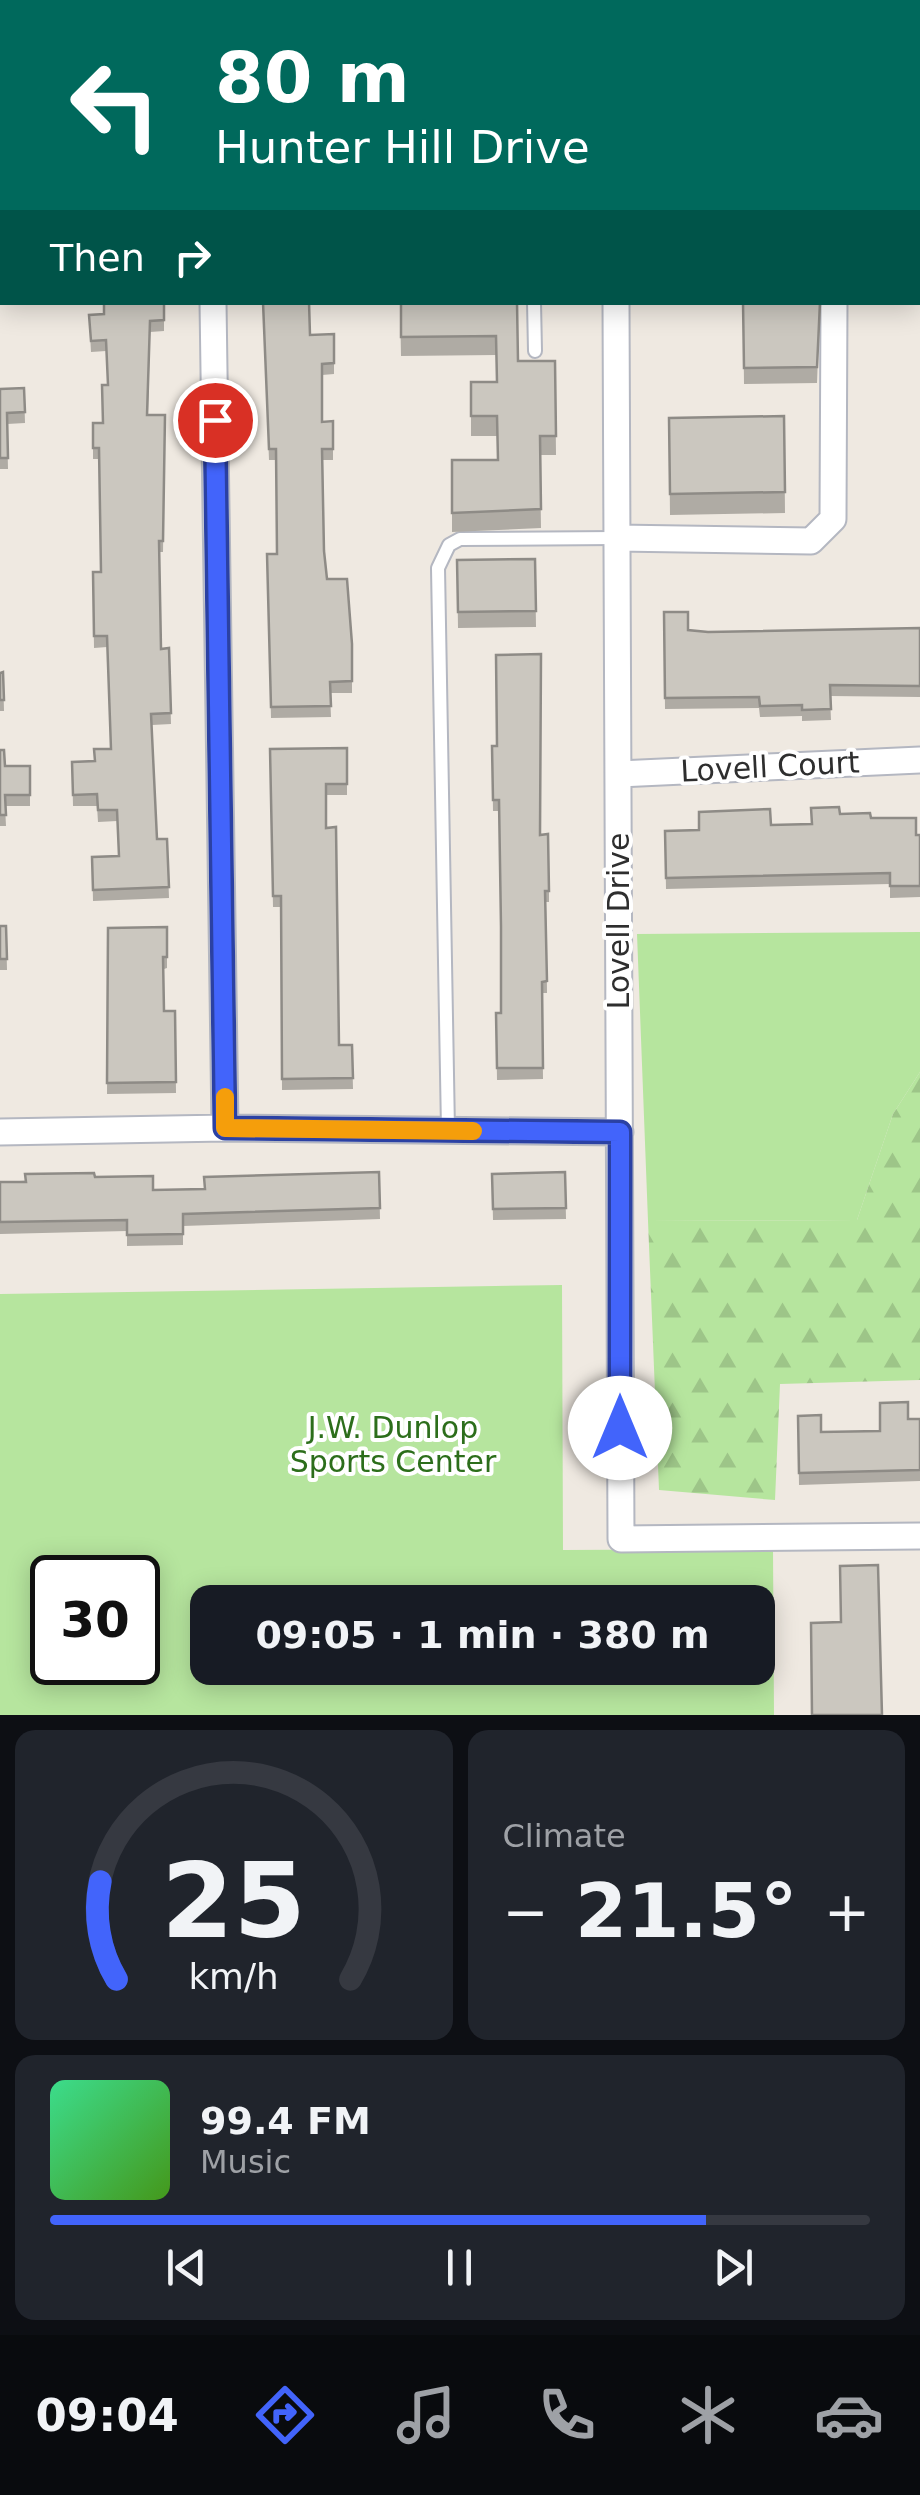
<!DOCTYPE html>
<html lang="en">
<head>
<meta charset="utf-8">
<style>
  :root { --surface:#171b24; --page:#20242c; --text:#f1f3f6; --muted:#9ea1a6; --line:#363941; --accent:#4264fb }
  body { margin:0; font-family:"DejaVu Sans",sans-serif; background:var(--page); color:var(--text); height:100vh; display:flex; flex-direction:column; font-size:38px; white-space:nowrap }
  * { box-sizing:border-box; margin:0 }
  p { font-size:32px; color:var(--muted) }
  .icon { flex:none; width:55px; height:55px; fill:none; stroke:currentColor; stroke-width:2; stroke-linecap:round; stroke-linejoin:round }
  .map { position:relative; height:1715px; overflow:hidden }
  .drawer { display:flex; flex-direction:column; gap:15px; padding:15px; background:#0d0f14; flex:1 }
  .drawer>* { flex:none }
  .top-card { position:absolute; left:0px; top:0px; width:920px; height:305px; box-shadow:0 5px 25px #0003; background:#00695c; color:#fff; overflow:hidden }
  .speed { position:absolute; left:30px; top:1555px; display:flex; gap:20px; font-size:50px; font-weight:700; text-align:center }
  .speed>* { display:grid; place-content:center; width:130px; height:130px; border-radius:50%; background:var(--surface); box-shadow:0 5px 25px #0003; line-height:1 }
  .speed .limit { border:5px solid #111; border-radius:15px; background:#fff; color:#111 }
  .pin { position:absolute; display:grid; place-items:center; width:85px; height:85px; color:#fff; margin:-42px; border:5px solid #fff; border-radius:50%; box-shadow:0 2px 10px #0007 }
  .me { position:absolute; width:110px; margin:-55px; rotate:0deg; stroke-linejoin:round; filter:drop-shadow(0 0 8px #0008) }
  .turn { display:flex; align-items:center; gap:35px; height:210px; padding:0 50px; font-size:45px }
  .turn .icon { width:130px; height:130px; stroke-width:2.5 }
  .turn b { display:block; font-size:70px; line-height:85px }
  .then { display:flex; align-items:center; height:95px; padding:0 50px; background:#0003; gap:20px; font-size:38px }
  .big { font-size:75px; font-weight:800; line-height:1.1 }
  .drawer .tile { flex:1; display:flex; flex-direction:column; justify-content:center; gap:15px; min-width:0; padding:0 35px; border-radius:20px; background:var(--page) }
  .drawer .dial { align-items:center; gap:0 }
  .dial svg { height:260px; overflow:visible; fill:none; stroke:var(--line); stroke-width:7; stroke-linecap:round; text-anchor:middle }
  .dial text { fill:var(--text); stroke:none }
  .song { display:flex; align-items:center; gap:30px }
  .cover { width:120px; height:120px; border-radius:15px; background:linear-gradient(135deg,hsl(150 70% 55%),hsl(100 70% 35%)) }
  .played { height:10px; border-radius:5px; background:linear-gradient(90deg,var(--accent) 80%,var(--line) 80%) }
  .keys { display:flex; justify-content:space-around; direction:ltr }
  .heat { display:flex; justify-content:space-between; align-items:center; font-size:55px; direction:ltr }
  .drawer .tiles { flex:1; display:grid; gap:15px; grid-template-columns:1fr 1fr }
  .tile:last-child { grid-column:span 2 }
  .trip { position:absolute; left:190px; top:1585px; width:585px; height:100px; border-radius:20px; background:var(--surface); box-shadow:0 5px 25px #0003; font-weight:800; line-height:100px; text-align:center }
  .tabs { display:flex; height:160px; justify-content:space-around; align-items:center; background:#090b0e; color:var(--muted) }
  .tabs .icon { width:70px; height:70px }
  .tabs .active { color:var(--accent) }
  .tabs b { font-size:45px; color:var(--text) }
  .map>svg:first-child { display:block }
  .grass { fill:#b6e59e; fill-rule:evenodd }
  .forest { fill:url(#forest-firs) }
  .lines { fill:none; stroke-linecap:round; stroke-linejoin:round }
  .lane-casing { stroke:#b4b7c1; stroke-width:16 }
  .street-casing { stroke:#b4b7c1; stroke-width:29 }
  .secondary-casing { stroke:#b4b7c1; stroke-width:41 }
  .lane { stroke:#fff; stroke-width:12 }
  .street { stroke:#fff; stroke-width:25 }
  .secondary { stroke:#fff; stroke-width:38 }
  .wall { fill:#afaba4 }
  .building { fill:#cbc7bf; stroke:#8e8b86; stroke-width:2.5 }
  .route-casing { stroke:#2b41a3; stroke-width:25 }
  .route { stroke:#4264fb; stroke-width:18 }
  .slow { stroke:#f59e0b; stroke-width:18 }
  .labels { text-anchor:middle; stroke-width:8; stroke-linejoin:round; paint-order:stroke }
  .street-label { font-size:30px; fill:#2e2e2e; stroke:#fff }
  .park-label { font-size:30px; fill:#2c6e1b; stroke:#fff }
</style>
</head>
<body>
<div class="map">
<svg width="920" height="1715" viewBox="0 0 920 1715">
  <defs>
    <pattern id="forest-firs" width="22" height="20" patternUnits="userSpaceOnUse" patternTransform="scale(2.5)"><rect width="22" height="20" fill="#b6e59e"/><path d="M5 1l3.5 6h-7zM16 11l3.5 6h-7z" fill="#9dc588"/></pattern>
  </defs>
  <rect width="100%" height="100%" fill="#efe9e1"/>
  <!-- grass -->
  <path class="grass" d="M920 932V1072L893 1114 857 1220 648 1221 637 934Z
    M562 1285 563 1550 773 1549 774 1715H0V1294ZM52 1578H138V1662H52ZM208 1602H758V1668H208Z"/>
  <!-- forest -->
  <path class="forest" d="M920 1072V1380L780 1384 775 1500 659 1490 648 1221 857 1220 893 1114Z"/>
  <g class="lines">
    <defs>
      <path id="lane" d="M534 302 535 351
        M448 1130 438 568 449 545 460 539 617 538"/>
      <path id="street" d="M465 0V2
        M640 0V2
        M213 302 225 1128
        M616 302 621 1539 920 1536
        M617 538 811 541 833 519 834 302
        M619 774 920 760
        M0 1132 225 1128 620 1132"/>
      <path id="secondary" d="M918 29H920
        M0 44H2
        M918 73H920
        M0 85H2"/>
    </defs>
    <!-- lane casing -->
    <use href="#lane" class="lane-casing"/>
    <!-- street casing -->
    <use href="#street" class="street-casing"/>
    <!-- secondary casing -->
    <use href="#secondary" class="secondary-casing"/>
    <!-- lane -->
    <use href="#lane" class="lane"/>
    <!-- street -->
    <use href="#street" class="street"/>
    <!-- secondary -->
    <use href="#secondary" class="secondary"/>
  </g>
  <!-- wall -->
  <path class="wall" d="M164 302V331L150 332 148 415H165L163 552H159L161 649 169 648 171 724 152 725 157 839H167L169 898 93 901 92 857 119 856 117 821 98 822 97 806H73L72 762 94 761 111 749 107 647 94 648 93 583 101 572 99 459H93V423H103L108 385 106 351 91 352 89 315 104 314Z
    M263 302 310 335 334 334V374L322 375V422L333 421V460H323L324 551 327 579 352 644V693H330L331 717 271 718 267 554H277L276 460H269Z
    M400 302H517L518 361H555L556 455H540L541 528 452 532V460H498L497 436H471V382H496V355L401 356Z
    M743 302H820L817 383 744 384Z
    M24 388 25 423 7 424 8 469H0V389Z
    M784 416 785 513 670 515 669 418Z
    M535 559 536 627 458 628 457 560Z
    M664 612 688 630 708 632 920 628V697L830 696 831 720 802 721V716L760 717 759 708 665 709Z
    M3 672 4 711H0V673Z
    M492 746 540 835 549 891V902H546L547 993H542L543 1079 497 1080 496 1013H501V935L499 811H493Z
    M347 748V795H326V828L339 1045H352L353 1089 282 1090 281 907H273L270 749Z
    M0 750 5 766H30V806H5L6 826H0Z
    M840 814 920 835V897L890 898V884L666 889 665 831 811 824Z
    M0 926H6L7 970H0Z
    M167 927V968L164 969V1011H175L176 1093 107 1094 108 928Z
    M379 1172 380 1219 183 1226V1245L127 1246V1231L0 1234V1182L95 1177 153 1190 204 1189Z
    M565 1172 566 1219 493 1220 492 1174Z
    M798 1416 821 1432 880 1431 908 1419H920V1481L799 1485Z"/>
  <!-- building -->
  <path class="building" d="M104 302H164V320L150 321 147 415H165L163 541H159L161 649 169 648 171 713 151 714 157 839H167L169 887 93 890 92 857 119 856 117 810H98L97 794 73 795 72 762 95 761 94 749H111L107 636H94L93 572H101L99 448H93V423H103L102 385H108L106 340 91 341 89 315 104 314Z
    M263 302H309L310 335 334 334V363L322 364V422L333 421V449H322L324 551 327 579H347L352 644V681L330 682 331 706 271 707 267 554H277L276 449H269Z
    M401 302H517L518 361H555L556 436H540L541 509 452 513V460H498L497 416H471V382H497L496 336 401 337Z
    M743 302H820L817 367 744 368Z
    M24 388 25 412 7 413 8 458H0V389Z
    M784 416 785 492 670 494 669 418Z
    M535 559 536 611 458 612 457 560Z
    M664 612H688V630L708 632 920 628V686L830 685 831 709 802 710V705L760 706 759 697 665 698Z
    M541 654 540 835 548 834 549 891H545L547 981 542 982 543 1068H497L496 1013H501V927L499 800H493L492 746H497L496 655Z
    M3 672 4 700H0V673Z
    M347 748V784H326V828L336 827 339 1045H352L353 1078 282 1079 281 896H273L270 749Z
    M0 750H4L5 766H30V795H5L6 815H0Z
    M839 807 840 814 870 813 871 818H916V835H920V886H890V873L666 878 665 831 699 830V812L770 809 771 825 812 824 811 808Z
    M0 926H6L7 959H0Z
    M167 927V957H163L164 1011H175L176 1082 107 1083 108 928Z
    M379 1172 380 1208 183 1214V1234L127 1235V1220L0 1222V1182H26L25 1174 94 1173 95 1177 153 1176V1190L205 1189 204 1177Z
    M565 1172 566 1208 493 1209 492 1174Z
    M908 1402V1419H920V1470L799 1473 798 1416 821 1415V1432L880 1431V1403Z
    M878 1565 882 1715H812L811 1623 841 1622 840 1566Z"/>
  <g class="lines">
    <defs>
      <path id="route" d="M215 420 225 1128 620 1132V1428"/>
    </defs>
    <!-- route casing -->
    <use href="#route" class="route-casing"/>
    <!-- route -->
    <use href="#route" class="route"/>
    <!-- slow -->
    <path class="slow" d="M225 1097V1128L473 1131"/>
  </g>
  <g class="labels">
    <!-- street labels -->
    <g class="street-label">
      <text transform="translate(770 767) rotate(-3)" y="10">Lovell Court</text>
      <text transform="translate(619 921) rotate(-90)" y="10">Lovell Drive</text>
    </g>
    <!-- park labels -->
    <g class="park-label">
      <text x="393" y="1438">J.W. Dunlop<tspan x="393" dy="34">Sports Center</tspan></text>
    </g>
  </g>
</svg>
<div class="speed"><div class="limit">30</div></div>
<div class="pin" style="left:215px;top:420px;background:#d93025"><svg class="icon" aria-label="arrive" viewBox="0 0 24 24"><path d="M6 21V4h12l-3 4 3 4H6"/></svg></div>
<svg class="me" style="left:620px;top:1428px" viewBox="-20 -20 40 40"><circle r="19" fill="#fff"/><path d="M0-13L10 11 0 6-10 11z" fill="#4264fb"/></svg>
<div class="trip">09:05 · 1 min · 380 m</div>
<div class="top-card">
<div class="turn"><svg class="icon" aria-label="left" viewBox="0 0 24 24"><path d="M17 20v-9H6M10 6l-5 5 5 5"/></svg><div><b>80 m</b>Hunter Hill Drive</div></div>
<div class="then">Then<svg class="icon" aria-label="right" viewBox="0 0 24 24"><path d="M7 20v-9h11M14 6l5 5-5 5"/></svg></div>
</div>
</div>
<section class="drawer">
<div class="tiles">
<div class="tile dial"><svg viewBox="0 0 100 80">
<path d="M14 69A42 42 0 1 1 86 69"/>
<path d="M14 69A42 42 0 0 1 9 39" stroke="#4264fb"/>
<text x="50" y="56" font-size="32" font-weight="700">25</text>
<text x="50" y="72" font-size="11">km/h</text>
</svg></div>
<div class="tile"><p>Climate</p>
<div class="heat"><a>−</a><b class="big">21.5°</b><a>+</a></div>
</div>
<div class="tile">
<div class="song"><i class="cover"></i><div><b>99.4 FM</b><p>Music</p></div></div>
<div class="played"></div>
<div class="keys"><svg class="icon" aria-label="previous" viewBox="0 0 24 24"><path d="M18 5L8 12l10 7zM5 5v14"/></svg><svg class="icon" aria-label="pause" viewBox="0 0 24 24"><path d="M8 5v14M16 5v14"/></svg><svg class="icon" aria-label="next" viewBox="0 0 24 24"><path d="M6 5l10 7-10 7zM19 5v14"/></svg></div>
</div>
</div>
</section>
<nav class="tabs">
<b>09:04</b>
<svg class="icon active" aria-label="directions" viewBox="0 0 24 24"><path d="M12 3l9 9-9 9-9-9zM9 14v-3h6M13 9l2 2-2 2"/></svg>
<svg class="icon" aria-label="music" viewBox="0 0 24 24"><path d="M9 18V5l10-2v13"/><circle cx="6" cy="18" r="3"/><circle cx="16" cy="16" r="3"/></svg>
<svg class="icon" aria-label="phone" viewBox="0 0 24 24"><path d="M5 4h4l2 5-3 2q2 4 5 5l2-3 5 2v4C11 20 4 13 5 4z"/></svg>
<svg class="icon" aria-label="climate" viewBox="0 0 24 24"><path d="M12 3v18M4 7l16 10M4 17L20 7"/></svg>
<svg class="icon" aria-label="car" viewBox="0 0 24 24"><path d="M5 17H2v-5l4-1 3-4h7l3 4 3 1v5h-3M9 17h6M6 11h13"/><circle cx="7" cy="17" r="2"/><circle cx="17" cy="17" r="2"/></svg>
</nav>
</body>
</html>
